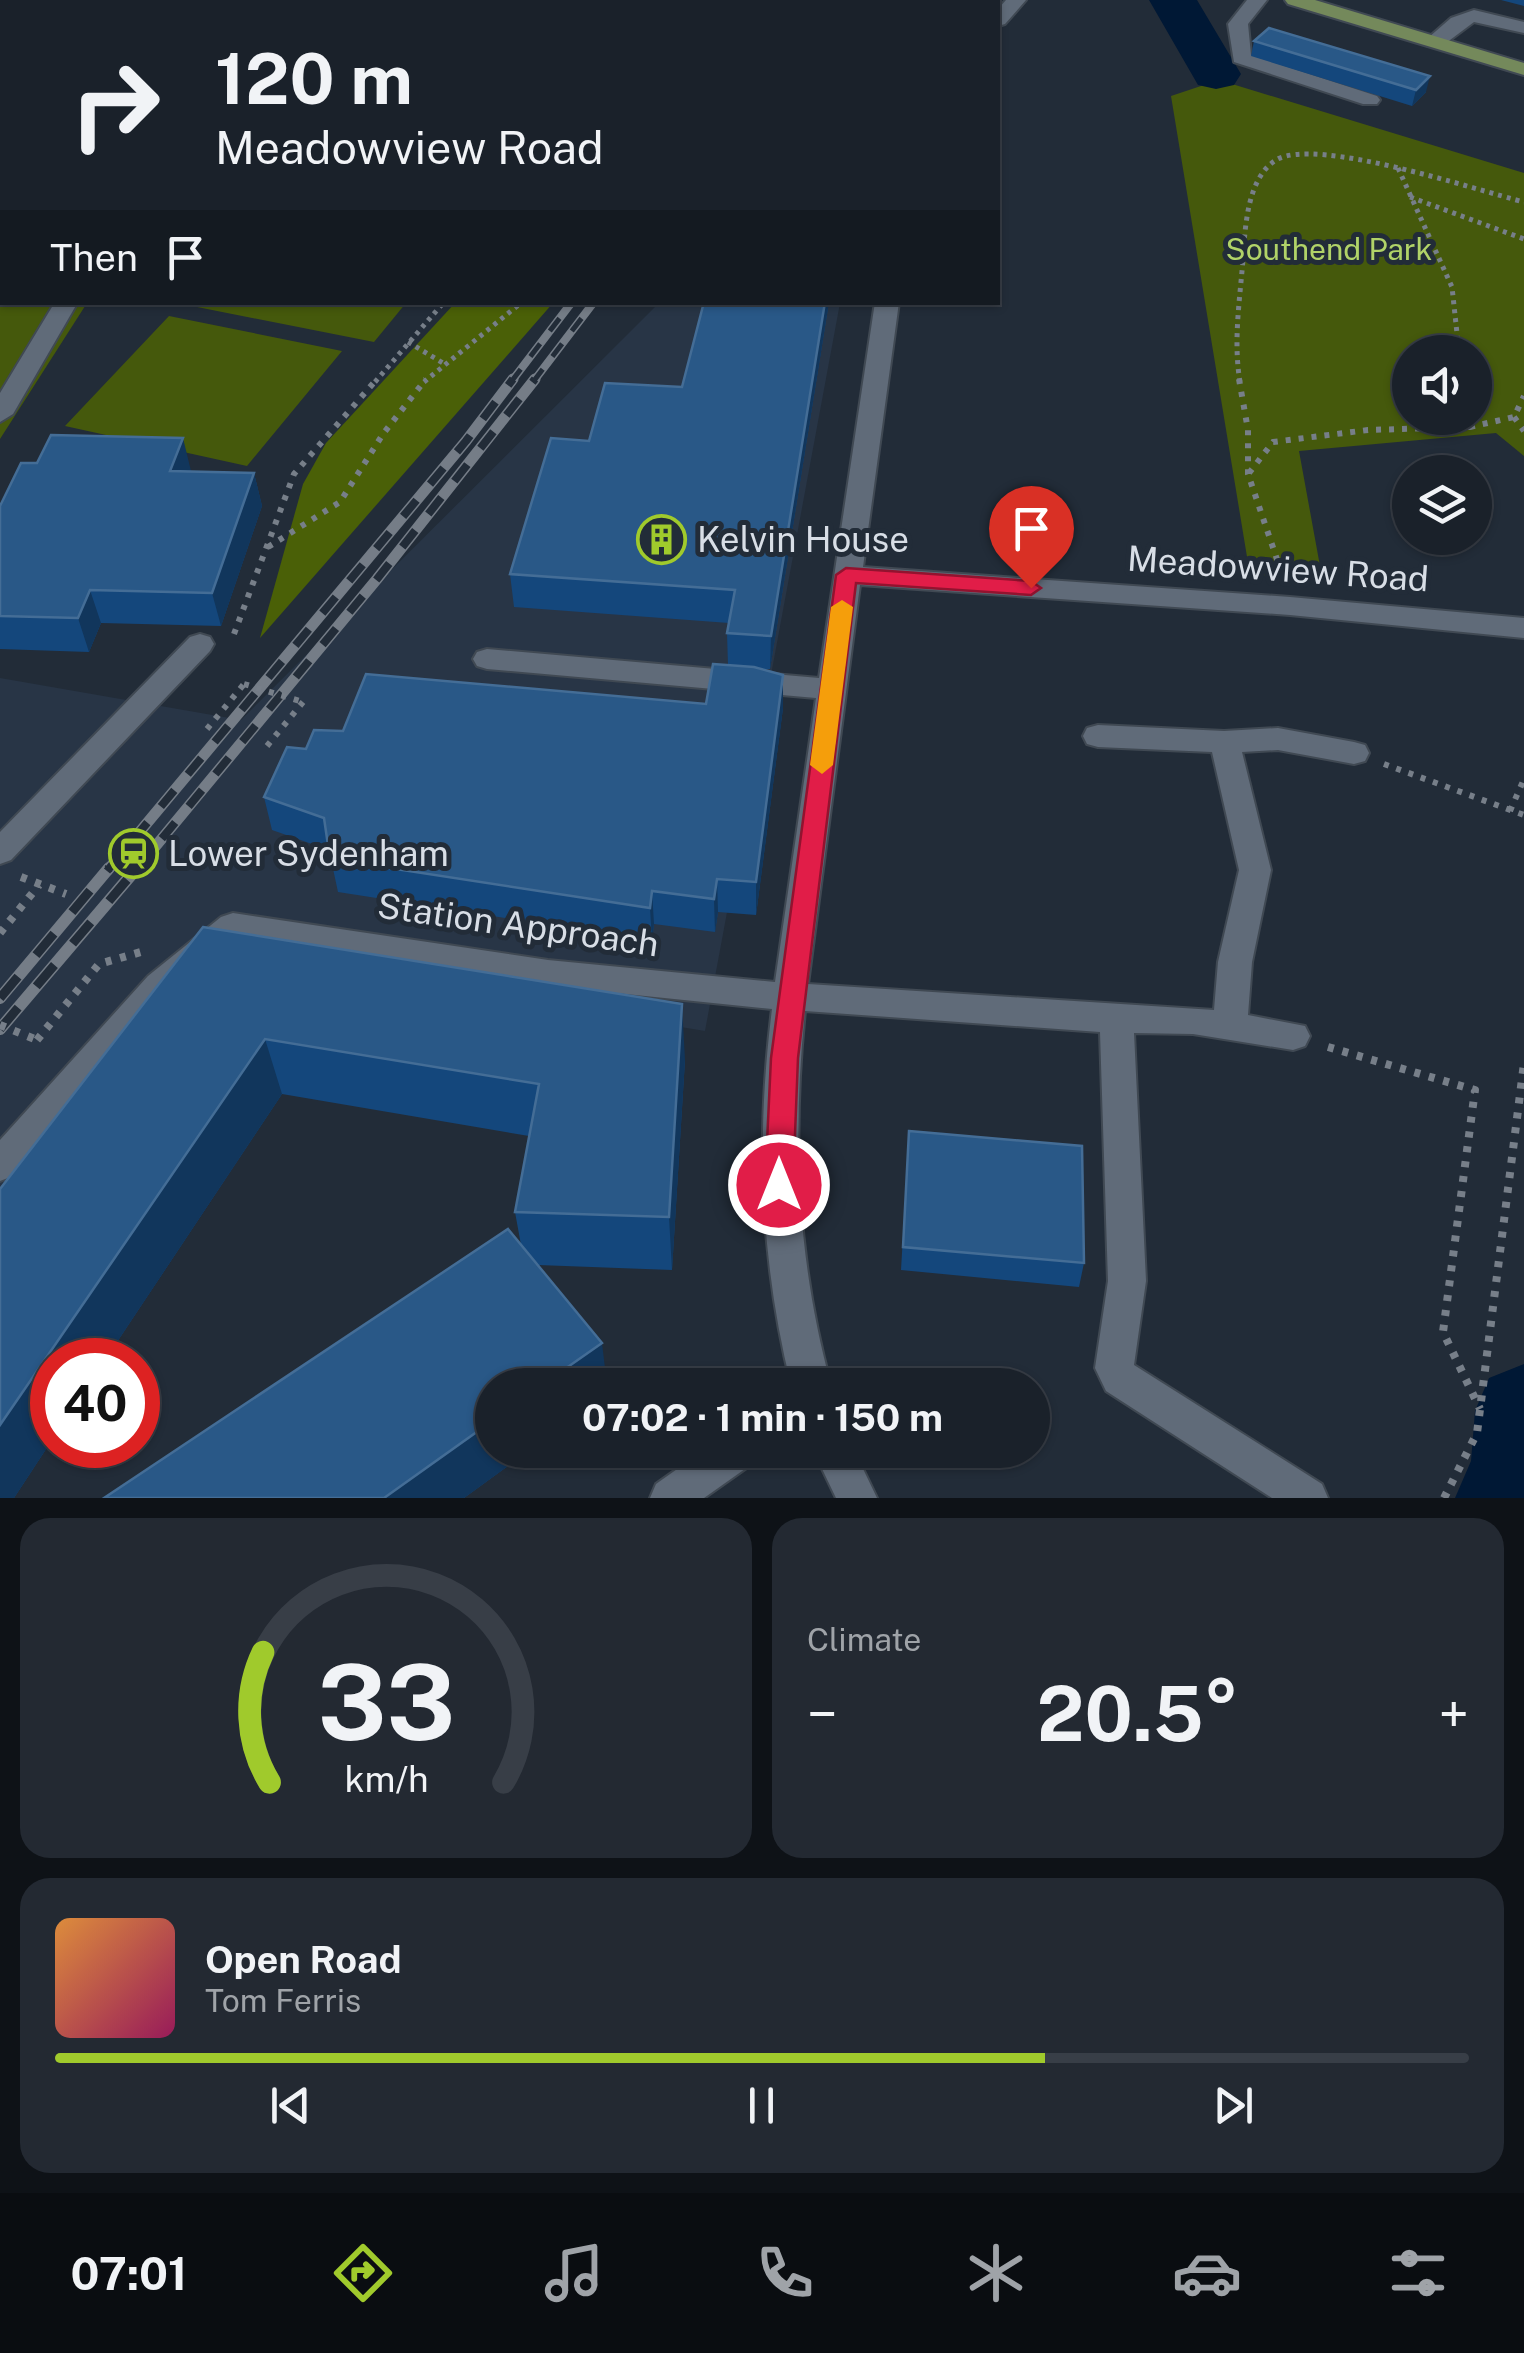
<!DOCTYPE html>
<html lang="en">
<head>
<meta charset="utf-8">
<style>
  :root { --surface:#1a212a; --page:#232932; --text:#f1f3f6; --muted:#9fa3a8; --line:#383e47; --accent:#a0ca2c }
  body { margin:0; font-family:"Public Sans",sans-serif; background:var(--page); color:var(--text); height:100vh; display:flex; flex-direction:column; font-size:38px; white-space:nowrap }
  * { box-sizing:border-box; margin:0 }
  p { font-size:32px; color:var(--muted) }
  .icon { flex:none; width:55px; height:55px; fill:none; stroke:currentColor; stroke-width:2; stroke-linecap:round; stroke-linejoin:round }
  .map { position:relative; height:1498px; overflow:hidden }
  .sheet { display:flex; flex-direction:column; gap:20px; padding:20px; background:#0e1217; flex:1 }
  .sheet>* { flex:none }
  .hud { position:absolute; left:0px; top:0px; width:1000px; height:305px; box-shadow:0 2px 8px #0004,0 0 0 2px var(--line); background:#1a212a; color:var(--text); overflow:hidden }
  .fabs { position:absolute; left:1392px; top:335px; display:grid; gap:20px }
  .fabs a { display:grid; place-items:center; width:100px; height:100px; border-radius:50%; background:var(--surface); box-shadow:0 2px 8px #0004,0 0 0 2px var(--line); font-size:50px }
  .speed { position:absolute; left:30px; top:1338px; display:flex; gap:20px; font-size:50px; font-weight:700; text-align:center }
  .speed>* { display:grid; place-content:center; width:130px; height:130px; border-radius:50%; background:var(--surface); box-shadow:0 2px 8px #0004,0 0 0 2px var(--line); line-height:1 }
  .speed .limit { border:15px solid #d22; background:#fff; color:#111 }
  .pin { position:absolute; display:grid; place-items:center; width:85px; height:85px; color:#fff; margin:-102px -42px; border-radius:50% 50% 50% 0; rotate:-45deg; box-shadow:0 0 10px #0007 }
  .pin .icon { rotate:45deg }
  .me { position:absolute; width:110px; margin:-55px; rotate:0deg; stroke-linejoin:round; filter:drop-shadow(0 0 8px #0008) }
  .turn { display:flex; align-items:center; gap:35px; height:210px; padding:0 50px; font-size:45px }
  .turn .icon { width:130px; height:130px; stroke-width:2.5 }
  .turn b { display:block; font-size:70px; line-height:85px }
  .then { display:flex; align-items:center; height:95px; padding:0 50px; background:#0003; gap:20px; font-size:38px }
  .big { font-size:75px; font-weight:700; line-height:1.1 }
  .sheet .widget { flex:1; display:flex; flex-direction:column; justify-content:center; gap:15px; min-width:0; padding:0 35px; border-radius:30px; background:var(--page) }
  .sheet .dial { align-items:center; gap:0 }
  .dial svg { height:260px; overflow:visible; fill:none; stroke:var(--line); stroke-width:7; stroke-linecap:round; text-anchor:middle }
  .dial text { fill:var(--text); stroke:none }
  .song { display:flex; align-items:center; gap:30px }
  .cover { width:120px; height:120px; border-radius:15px; background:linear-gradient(135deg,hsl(30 70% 55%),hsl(330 70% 35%)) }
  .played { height:10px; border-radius:5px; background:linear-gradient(90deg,var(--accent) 70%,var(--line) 70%) }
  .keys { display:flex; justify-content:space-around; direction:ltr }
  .heat { display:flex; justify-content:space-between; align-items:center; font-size:55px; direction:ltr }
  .sheet .tiles { flex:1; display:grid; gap:20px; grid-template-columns:1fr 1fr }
  .widget:last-child { grid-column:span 2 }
  .trip { position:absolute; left:475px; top:1368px; width:575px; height:100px; border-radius:50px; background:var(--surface); box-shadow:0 2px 8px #0004,0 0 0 2px var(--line); font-weight:700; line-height:100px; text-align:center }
  .tabs { display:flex; height:160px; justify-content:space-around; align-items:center; background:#0a0d11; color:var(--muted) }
  .tabs .icon { width:70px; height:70px }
  .tabs .selected { color:var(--accent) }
  .tabs b { font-size:45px; color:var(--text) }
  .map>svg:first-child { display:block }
  .built { fill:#283546 }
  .green { fill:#45590c; fill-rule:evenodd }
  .forest { fill:#4a6007 }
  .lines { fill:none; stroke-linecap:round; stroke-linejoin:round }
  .river { fill:#001835; fill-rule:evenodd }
  .minor-casing { stroke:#404953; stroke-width:4 }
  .major-casing { stroke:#404953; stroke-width:4 }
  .path-far2 { stroke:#777f89; stroke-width:5; stroke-dasharray:4 5; stroke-linecap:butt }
  .path-far1 { stroke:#777f89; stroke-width:6; stroke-dasharray:5 8; stroke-linecap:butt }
  .path { stroke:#777f89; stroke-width:8; stroke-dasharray:6 9; stroke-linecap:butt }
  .minor { fill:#606b79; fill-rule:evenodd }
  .major { fill:#74895b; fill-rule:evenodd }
  .rail-far2-casing { stroke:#757d87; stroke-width:8 }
  .rail-far1-casing { stroke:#757d87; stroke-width:11 }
  .rail-casing { stroke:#757d87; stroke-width:12 }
  .rail-far2 { stroke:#222c38; stroke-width:5; stroke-dasharray:16; stroke-linecap:butt }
  .rail-far1 { stroke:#222c38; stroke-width:8; stroke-dasharray:21; stroke-linecap:butt }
  .rail { stroke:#222c38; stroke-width:9; stroke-dasharray:28; stroke-linecap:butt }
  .path-bridge-far1 { stroke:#777f89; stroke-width:6; stroke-dasharray:5 8; stroke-linecap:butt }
  .path-bridge { stroke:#777f89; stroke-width:8; stroke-dasharray:6 9; stroke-linecap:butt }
  .wall { fill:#14477c }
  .shaded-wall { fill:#11365c }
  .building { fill:#295887; stroke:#446d96; stroke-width:2.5 }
  .route { fill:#e11d48; stroke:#92132f; stroke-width:2.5 }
  .slow { fill:#f59e0b }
  .labels { text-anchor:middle; stroke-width:10; stroke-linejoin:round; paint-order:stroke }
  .far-park-label { font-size:30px; fill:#b1d368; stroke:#222c38 }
  .poi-label { font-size:35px; fill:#d8dee6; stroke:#222c38; text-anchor:start }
  .street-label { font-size:35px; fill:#d8dee6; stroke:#222c38 }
</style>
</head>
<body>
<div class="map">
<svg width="1524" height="1498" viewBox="0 0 1524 1498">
  <rect width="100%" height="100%" fill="#222c38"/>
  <!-- built -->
  <path class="built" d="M659 303H840L705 1031 224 952 0 1249V678L241 720Z"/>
  <!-- green -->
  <path class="green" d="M1219 80 1524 173V456L1496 433 1299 451 1322 577 1250 575 1171 96ZM1475 352V418H1410V352Z
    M0 225 2 302 87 303 0 439Z
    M177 303 406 302V303L374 342Z
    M169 316 342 351 247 466 65 426Z"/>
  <!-- forest -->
  <path class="forest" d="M455 303H553L260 638 303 484 326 443Z"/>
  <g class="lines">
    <!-- river -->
    <path class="river" d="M1149 0H1197L1241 74 1234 85 1216 89 1198 85Z
      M1524 1364V1498H1455L1471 1461 1475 1411 1489 1378Z"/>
    <defs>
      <path id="minor" d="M1006 0H1026L1005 24 998 26V9Z
        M1247 0H1267L1248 24 1251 55 1377 96 1380 100 1377 104H1363L1234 62 1228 24Z
        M1474 10 1524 22V33L1474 22 1442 46H1428V38L1451 18Z
        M2 38V51L0 52V39Z
        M0 120H2V132H0Z
        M0 188 2 189V202H0Z
        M55 302H78L13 414 0 422V393Z
        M875 302H899L863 567 1290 597 1524 618V638L1290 615 860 585 808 984 1214 1010 1218 962 1239 870 1212 752 1098 747 1087 744 1083 736 1087 728 1098 725 1224 731 1278 728 1354 742 1365 745 1369 753 1365 761 1354 764 1278 750 1242 752 1271 870 1252 962 1248 1015 1305 1026 1310 1036 1305 1046 1293 1050 1193 1034 1134 1033 1146 1281 1134 1365 1322 1484 1328 1498H1272L1106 1391 1095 1368 1108 1281 1100 1032 805 1011C792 1139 797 1260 831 1385H791C760 1259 756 1137 772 1009L548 986 239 940 172 994 13 1176 0 1181V1140L148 976 221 917 233 913 548 960 775 982 816 698 487 669 477 666 473 659 477 652 487 649 819 678Z
        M200 634 210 637 214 644 210 651 11 860 0 864V832L190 637Z
        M704 1450H758L752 1464 704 1498H650L656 1484Z
        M813 1450H854L877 1498H836Z"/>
      <path id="major" d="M1285 0H1315L1524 63V75L1288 4Z"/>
    </defs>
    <!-- minor casing -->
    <use href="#minor" class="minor-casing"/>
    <!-- major casing -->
    <use href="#major" class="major-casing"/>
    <!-- path-far2 -->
    <path class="path-far2" d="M1398 168 1452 287 1459 352
      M1410 197 1524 239
      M408 342 443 363
      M375 382 444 302
      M424 382 522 302
      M1240 382C1233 341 1240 299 1243 259 1245 228 1247 178 1276 160 1315 136 1476 190 1524 202"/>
    <!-- path-far1 -->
    <path class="path-far1" d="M1239 379 1248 430V474L1283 577
      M1514 417 1524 431
      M1470 427 1514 417 1524 396
      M1249 473 1273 442 1368 430 1470 427 1468 418
      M268 547 340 502 383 434 426 379
      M234 634 294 474 377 379
      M207 729 244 684
      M267 746 303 702
      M1384 764 1524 815
      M1510 811 1524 779"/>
    <!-- path -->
    <path class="path" d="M21 877 66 894
      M0 933 39 885
      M37 1040 99 964 141 952
      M1328 1047 1475 1090 1443 1332 1480 1409
      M1444 1498 1477 1433 1524 1063"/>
    <!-- minor -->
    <use href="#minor" class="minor"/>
    <!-- major -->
    <use href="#major" class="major"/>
    <defs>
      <path id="rail-far2" d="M511 382 572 302
        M533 382 594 302"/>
      <path id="rail-far1" d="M107 871 466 441 513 379
        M135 871 377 579 535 379"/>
      <path id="rail" d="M0 998 109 868
        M0 1029 137 868"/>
    </defs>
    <!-- rail-far2 casing -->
    <use href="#rail-far2" class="rail-far2-casing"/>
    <!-- rail-far1 casing -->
    <use href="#rail-far1" class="rail-far1-casing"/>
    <!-- rail casing -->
    <use href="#rail" class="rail-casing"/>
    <!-- rail-far2 -->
    <use href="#rail-far2" class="rail-far2"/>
    <!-- rail-far1 -->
    <use href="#rail-far1" class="rail-far1"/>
    <!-- rail -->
    <use href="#rail" class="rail"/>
    <!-- path-bridge-far1 -->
    <path class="path-bridge-far1" d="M244 684 303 702"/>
    <!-- path-bridge -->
    <path class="path-bridge" d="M0 1025 37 1040"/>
  </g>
  <!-- wall -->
  <path class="wall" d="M1501 0H1524V6Z
    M1254 41 1426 92 1412 106 1251 56Z
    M704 302H829L770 669H761L783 708 756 915 718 912 715 932 654 924 652 941 338 892 329 850 272 830 264 797 306 749 343 731 706 704 728 665 727 633 729 623 514 607 510 574 589 441 682 387Z
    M191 472 254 473 262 506 221 626 101 623 89 652 0 649V506Z
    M203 927 685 1060 672 1270 538 1265 530 1450 464 1498H104L521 1245 515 1212 529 1136 282 1094 105 1360H52V1440L14 1498H0Z
    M909 1131 1084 1263 1079 1287 901 1270Z"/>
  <!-- shaded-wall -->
  <path class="shaded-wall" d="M963 0H978L975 2H960Z
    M1430 76 1426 92 1412 106 1416 90Z
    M825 302H829L770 669 771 636Z
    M183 438 191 471H170Z
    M254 473 262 506 221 626 212 593Z
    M90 590 101 623 89 652 78 618Z
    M783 675V708L756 915V882Z
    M717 879 718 912 715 932 714 899Z
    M652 891 654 924 652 941 650 908Z
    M682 1004 685 1060 672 1270 669 1217Z
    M265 1039 282 1094 105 1360H52V1440L14 1498H0V1425Z
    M602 1343 607 1385H542Z
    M492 1421V1450H530L464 1498H384Z"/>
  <!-- building -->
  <path class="building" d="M933 0H963L960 2H931Z
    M1269 28 1430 76 1416 90 1254 41Z
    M704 302H825L771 636 727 633 735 590 510 574 551 438 589 441 605 383 682 387Z
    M51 435 183 438 170 471 254 473 212 593 90 590 78 618 0 616V506L21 463H37Z
    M713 664 754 667 783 675 756 882 717 879 714 899 652 891 650 908 330 859 324 818 264 797 287 747 306 749 314 730 343 731 366 674 706 704Z
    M203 927 682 1004 669 1217 515 1212 539 1084 265 1039 0 1425V1189Z
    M909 1131 1082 1146 1084 1263 903 1247Z
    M508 1229 602 1343 542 1385H492V1421L384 1498H104Z"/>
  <!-- route -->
  <path class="route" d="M846 568 1031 581 1041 588 1031 595 856 583 798 1058 793 1185 788 1193 779 1197 769 1193 765 1185 771 1058 836 575Z"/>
  <!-- slow -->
  <path class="slow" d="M842 600 853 607 833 765 822 774 810 765 831 607Z"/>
  <!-- icons -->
  <defs>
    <symbol id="building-ring" viewBox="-11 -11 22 22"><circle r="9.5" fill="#222c38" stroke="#a0ca2c" stroke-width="1.5"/><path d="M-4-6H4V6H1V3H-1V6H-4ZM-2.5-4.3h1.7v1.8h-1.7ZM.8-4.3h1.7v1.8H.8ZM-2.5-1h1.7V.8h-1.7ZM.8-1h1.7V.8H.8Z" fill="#a0ca2c"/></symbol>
    <symbol id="station-ring" viewBox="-11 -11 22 22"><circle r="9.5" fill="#222c38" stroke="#a0ca2c" stroke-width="1.5"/><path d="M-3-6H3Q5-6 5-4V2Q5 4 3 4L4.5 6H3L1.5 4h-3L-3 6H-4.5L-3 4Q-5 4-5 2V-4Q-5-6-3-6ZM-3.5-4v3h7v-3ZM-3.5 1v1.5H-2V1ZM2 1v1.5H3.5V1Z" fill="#a0ca2c"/></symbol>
  </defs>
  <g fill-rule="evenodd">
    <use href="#building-ring" x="634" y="512" width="55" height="55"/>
    <use href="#station-ring" x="106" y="826" width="55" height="55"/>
  </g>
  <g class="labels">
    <!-- far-park labels -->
    <g class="far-park-label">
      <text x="1329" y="260">Southend Park</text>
    </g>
    <!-- poi labels -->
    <g class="poi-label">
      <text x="697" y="552">Kelvin House</text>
      <text x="168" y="866">Lower Sydenham</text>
    </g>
    <!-- street labels -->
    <g class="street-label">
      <text transform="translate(1278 569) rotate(4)" y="12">Meadowview Road</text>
      <text transform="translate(518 925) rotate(8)" y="12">Station Approach</text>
    </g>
  </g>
</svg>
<div class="fabs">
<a><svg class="icon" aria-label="sound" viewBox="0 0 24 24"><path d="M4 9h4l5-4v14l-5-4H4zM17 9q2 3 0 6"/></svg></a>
<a><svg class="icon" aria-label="layers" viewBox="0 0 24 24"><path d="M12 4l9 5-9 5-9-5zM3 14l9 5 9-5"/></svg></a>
</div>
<div class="speed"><div class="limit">40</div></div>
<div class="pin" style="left:1031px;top:588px;background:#d93025"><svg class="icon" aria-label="arrive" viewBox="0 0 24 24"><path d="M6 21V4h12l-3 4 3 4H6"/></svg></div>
<svg class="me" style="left:779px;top:1185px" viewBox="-20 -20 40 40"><circle r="17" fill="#e11d48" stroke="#fff" stroke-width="3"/><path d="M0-11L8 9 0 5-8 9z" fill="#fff"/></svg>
<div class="trip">07:02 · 1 min · 150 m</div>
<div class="hud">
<div class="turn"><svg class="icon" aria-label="right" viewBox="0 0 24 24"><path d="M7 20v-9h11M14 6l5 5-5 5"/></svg><div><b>120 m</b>Meadowview Road</div></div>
<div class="then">Then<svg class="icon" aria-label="arrive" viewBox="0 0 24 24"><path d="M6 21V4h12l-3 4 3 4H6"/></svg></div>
</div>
</div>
<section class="sheet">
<div class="tiles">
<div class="widget dial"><svg viewBox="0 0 100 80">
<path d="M14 69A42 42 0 1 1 86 69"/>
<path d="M14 69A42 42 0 0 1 12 29" stroke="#a0ca2c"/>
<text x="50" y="56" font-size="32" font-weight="700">33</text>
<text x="50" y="72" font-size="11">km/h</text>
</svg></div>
<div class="widget"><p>Climate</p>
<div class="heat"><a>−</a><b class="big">20.5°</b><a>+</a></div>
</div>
<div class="widget">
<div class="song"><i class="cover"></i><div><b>Open Road</b><p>Tom Ferris</p></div></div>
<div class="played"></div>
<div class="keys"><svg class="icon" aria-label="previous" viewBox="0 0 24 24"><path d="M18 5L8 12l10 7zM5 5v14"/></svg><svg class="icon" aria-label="pause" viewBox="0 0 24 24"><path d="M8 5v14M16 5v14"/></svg><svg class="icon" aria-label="next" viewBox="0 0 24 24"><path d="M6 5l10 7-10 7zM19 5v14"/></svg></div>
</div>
</div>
</section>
<nav class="tabs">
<b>07:01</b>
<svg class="icon selected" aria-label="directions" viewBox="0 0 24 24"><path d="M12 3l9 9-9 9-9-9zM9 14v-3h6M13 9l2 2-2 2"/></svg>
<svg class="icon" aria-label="music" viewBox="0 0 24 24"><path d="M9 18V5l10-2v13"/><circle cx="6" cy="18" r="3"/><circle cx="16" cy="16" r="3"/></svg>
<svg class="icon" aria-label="phone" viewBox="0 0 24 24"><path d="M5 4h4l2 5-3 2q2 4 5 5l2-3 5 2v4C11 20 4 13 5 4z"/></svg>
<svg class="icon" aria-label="climate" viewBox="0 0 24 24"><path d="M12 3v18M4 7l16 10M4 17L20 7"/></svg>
<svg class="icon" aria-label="car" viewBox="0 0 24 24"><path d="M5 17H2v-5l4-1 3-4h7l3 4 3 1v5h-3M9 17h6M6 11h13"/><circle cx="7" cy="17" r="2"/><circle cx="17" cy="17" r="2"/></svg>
<svg class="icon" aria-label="filters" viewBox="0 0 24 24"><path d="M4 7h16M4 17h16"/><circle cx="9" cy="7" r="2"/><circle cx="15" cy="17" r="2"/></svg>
</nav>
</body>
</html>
